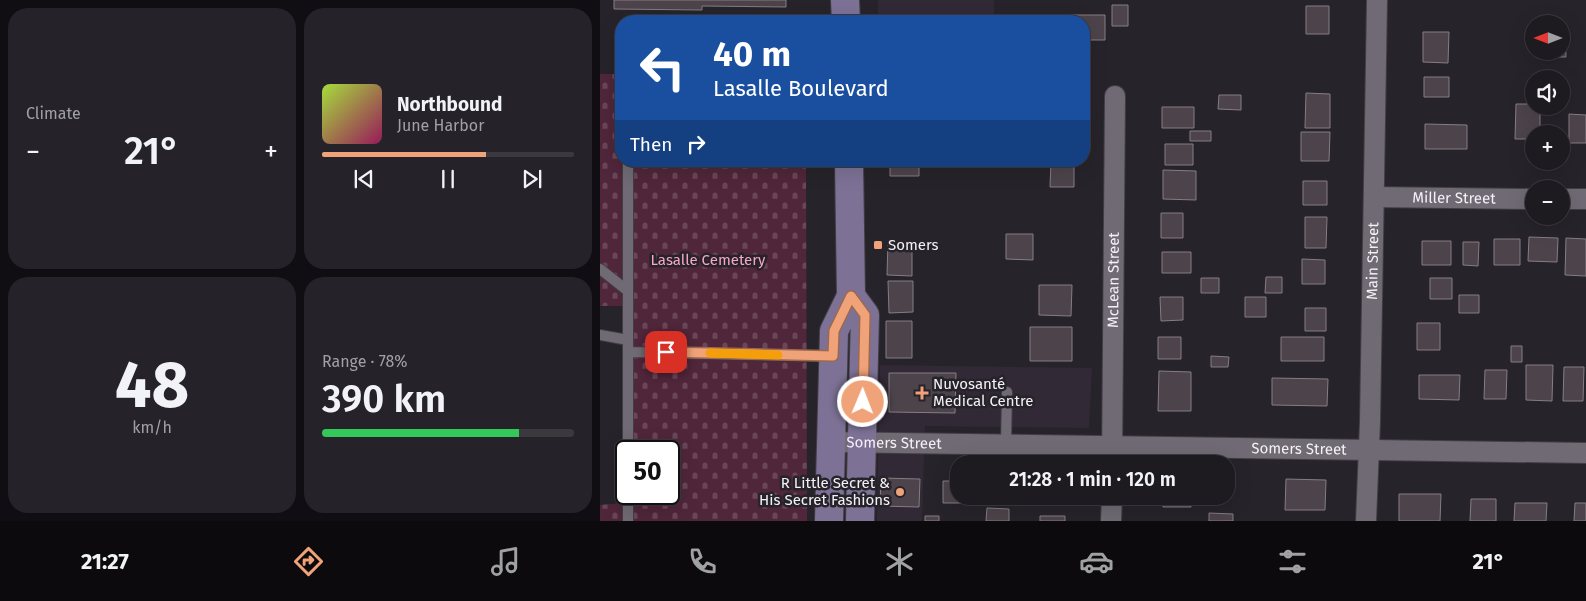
<!DOCTYPE html>
<html lang="en">
<head>
<meta charset="utf-8">
<style>
  :root { --surface:#1d1a20; --page:#252329; --text:#f1f3f6; --muted:#a0a1a5; --line:#3b383e; --accent:#f0a278 }
  body { margin:0; font-family:"Fira Sans",sans-serif; background:var(--page); color:var(--text); height:100vh; display:flex; flex-direction:column; font-size:19px; white-space:nowrap }
  * { box-sizing:border-box; margin:0 }
  p { font-size:16px; color:var(--muted) }
  .icon { flex:none; width:28px; height:28px; fill:none; stroke:currentColor; stroke-width:2; stroke-linecap:round; stroke-linejoin:round }
  .map { position:relative; flex:1; overflow:hidden }
  .sheet { display:flex; flex-direction:column; gap:8px; padding:8px; background:#100e12; width:600px }
  .sheet>* { flex:none }
  .top-card { position:absolute; left:15px; top:15px; width:475px; height:152px; border-radius:20px; box-shadow:0 5px 20px #0002,0 0 0 1px var(--line); background:#1a4fa0; color:#fff; overflow:hidden }
  .needle { width:32px; rotate:270deg }
  .fabs { position:absolute; left:925px; top:15px; display:grid; gap:10px }
  .fabs a { display:grid; place-items:center; width:45px; height:45px; border-radius:50%; background:var(--surface); box-shadow:0 5px 20px #0002,0 0 0 1px var(--line); font-size:25px }
  .speed { position:absolute; left:15px; top:440px; display:flex; gap:10px; font-size:25px; font-weight:700; text-align:center }
  .speed>* { display:grid; place-content:center; width:65px; height:65px; border-radius:50%; background:var(--surface); box-shadow:0 5px 20px #0002,0 0 0 1px var(--line); line-height:1 }
  .speed .limit { border:2px solid #111; border-radius:8px; background:#fff; color:#111 }
  .pin { position:absolute; display:grid; place-items:center; width:42px; height:42px; color:#fff; margin:-21px; border-radius:10px; box-shadow:0 2px 8px #0006 }
  .me { position:absolute; width:55px; margin:-28px; rotate:1deg; stroke-linejoin:round; filter:drop-shadow(0 0 4px #0008) }
  .turn { display:flex; align-items:center; gap:18px; height:105px; padding:0 15px; font-size:22px }
  .turn .icon { width:65px; height:65px; stroke-width:2.5 }
  .turn b { display:block; font-size:35px; line-height:42px }
  .then { display:flex; align-items:center; height:48px; padding:0 15px; background:#0003; gap:10px; font-size:19px }
  .big { font-size:38px; font-weight:600; line-height:1.1 }
  .sheet .widget { flex:1; display:flex; flex-direction:column; justify-content:center; gap:8px; min-width:0; padding:0 18px; border-radius:20px; background:var(--page) }
  .sheet .dial { align-items:center; gap:0 }
  .dial b { font-size:65px; line-height:1 }
  .song { display:flex; align-items:center; gap:15px }
  .cover { width:60px; height:60px; border-radius:8px; background:linear-gradient(135deg,hsl(80 70% 55%),hsl(330 70% 35%)) }
  .played { height:5px; border-radius:2px; background:linear-gradient(90deg,var(--accent) 65%,var(--line) 65%) }
  .keys { display:flex; justify-content:space-around; direction:ltr }
  .heat { display:flex; justify-content:space-between; align-items:center; font-size:28px; direction:ltr }
  .charge { height:8px; border-radius:4px; background:linear-gradient(90deg,#34c759 78%,var(--line) 0) }
  .sheet .tiles { flex:1; display:grid; gap:8px; grid-template-columns:repeat(2,1fr) }
  .trip { position:absolute; left:350px; top:455px; width:285px; height:50px; border-radius:20px; background:var(--surface); box-shadow:0 5px 20px #0002,0 0 0 1px var(--line); font-weight:600; line-height:50px; text-align:center }
  .dock { display:flex; height:80px; justify-content:space-around; align-items:center; background:#0c0a0d; color:var(--muted) }
  .dock .icon { width:35px; height:35px }
  .dock .active { color:var(--accent) }
  .dock b { font-size:22px; color:var(--text) }
  main { display:flex; flex:1; min-height:0 }
  .map>svg:first-child { display:block }
  .built { fill:#312936 }
  .cemetery { fill:url(#cemetery-stones); fill-rule:evenodd }
  .building { fill:#4c444a; stroke:#867d84 }
  .lines { fill:none; stroke-linecap:round; stroke-linejoin:round }
  .lane-casing { stroke:#423e44; stroke-width:12 }
  .street-casing { stroke:#423e44; stroke-width:22 }
  .secondary-casing { stroke:#423e44; stroke-width:30 }
  .lane { stroke:#6f6a73; stroke-width:10 }
  .street { stroke:#6f6a73; stroke-width:20 }
  .secondary { stroke:#7d7296; stroke-width:28 }
  .route-casing { stroke:#9c694e; stroke-width:12 }
  .route { stroke:#f0a278; stroke-width:9 }
  .slow { stroke:#f59e0b; stroke-width:9 }
  .poi-dot { fill:#f0a278; stroke:#27232a; stroke-width:2 }
  .labels { text-anchor:middle; stroke-width:5; stroke-linejoin:round; paint-order:stroke }
  .street-label { font-size:15px; fill:#f4f1f6; stroke:#27232a }
  .poi-label { font-size:15px; fill:#f4f1f6; stroke:#27232a; text-anchor:start }
  .park-label { font-size:15px; fill:#f9a4ca; stroke:#27232a }
</style>
</head>
<body>
<main>
<section class="sheet">
<div class="tiles">
<div class="widget"><p>Climate</p>
<div class="heat"><a>−</a><b class="big">21°</b><a>+</a></div>
</div>
<div class="widget">
<div class="song"><i class="cover"></i><div><b>Northbound</b><p>June Harbor</p></div></div>
<div class="played"></div>
<div class="keys"><svg class="icon" aria-label="previous" viewBox="0 0 24 24"><path d="M18 5L8 12l10 7zM5 5v14"/></svg><svg class="icon" aria-label="pause" viewBox="0 0 24 24"><path d="M8 5v14M16 5v14"/></svg><svg class="icon" aria-label="next" viewBox="0 0 24 24"><path d="M6 5l10 7-10 7zM19 5v14"/></svg></div>
</div>
<div class="widget dial"><b>48</b><p>km/h</p></div>
<div class="widget"><p>Range · 78%</p><b class="big">390 km</b><div class="charge"></div></div>
</div>
</section>
<div class="map">
<svg width="986" height="521" viewBox="0 0 986 521">
  <defs>
    <pattern id="cemetery-stones" width="16" height="16" patternUnits="userSpaceOnUse" patternTransform="scale(1.25)"><rect width="16" height="16" fill="#50263a"/><path d="M2 7V4a2 2 0 0 1 4 0v3zM10 15v-3a2 2 0 0 1 4 0v3z" fill="#6a4657"/></pattern>
  </defs>
  <rect width="100%" height="100%" fill="#27232a"/>
  <!-- built -->
  <path class="built" d="M278 0H394V17H278Z
    M280 365 492 368 489 428 325 426 322 521H277Z"/>
  <!-- cemetery -->
  <path class="cemetery" d="M0 74H21V161H206L207 521H0V505L23 503 22 306H0ZM26 451H69V494H26Z"/>
  <!-- building -->
  <path class="building" d="M14 0H186V7L102 6V10L14 9Z
    M512 5H528V26H512Z
    M706 6H729V34H706Z
    M467 15H505V40H484V21H467Z
    M961 27H965L966 57H946V51H961Z
    M823 32H849L848 63 823 62Z
    M824 77H849V97H824Z
    M706 93 730 94V128H705Z
    M619 95H641V110L618 109Z
    M916 104H934V106H940V134H934V139H915Z
    M562 107H594V128H562Z
    M969 114 986 115V143H969Z
    M825 124 867 125V149H825Z
    M590 131H611V141H590Z
    M701 132H730L729 161H701Z
    M565 144H593V165H565Z
    M290 161H319V176H290Z
    M451 161H474V187H450Z
    M563 170 596 171V200L563 199Z
    M703 181H727V205H703Z
    M561 213H583V238H561Z
    M705 217H727L726 248H705Z
    M406 234H433V260L406 259Z
    M929 237 958 238 957 262 928 261Z
    M966 238 986 239V276L965 275Z
    M894 239H920V265H894Z
    M288 241 312 242V276L287 275Z
    M822 241H851V265H822Z
    M863 242H879L878 266 863 265Z
    M562 252H591V273H562Z
    M702 259 725 260V284H702Z
    M666 277H682V293H665Z
    M601 278H619V293H601Z
    M830 278H852V299H830Z
    M288 281H313V312L289 313Z
    M439 285H472L471 316 439 315Z
    M859 295H879V313H859Z
    M560 297H583V320L561 321Z
    M645 297H666V317H645Z
    M705 308H726V331H705Z
    M286 321H312V358H286Z
    M817 323H840V350H817Z
    M430 327H472V361H430Z
    M558 337H581V359H558Z
    M681 337H724V361H681Z
    M911 346H922V362H911Z
    M611 356 629 357 628 367H611Z
    M926 365H953L952 401 926 400Z
    M964 367H984L983 401H963Z
    M885 370H907L906 399H884Z
    M559 371 591 372V411H558Z
    M289 373H356L355 413 289 412Z
    M819 375H860L859 400 819 399Z
    M672 378 728 379 727 406 672 405Z
    M281 478 320 479 319 507 280 506Z
    M686 479 726 480 725 510H685Z
    M343 481H359V496H372L371 503H343Z
    M799 494H841L840 521H799Z
    M390 496H423V500L389 499Z
    M563 496H591V507H563Z
    M871 499H896V521H870Z
    M915 503H947L946 521H914Z
    M975 503H986V521H974Z
    M387 508 409 509V521H386Z
    M609 513 633 514V521H609Z
    M325 516H339V521H325Z
    M440 516H465V521H440Z"/>
  <g class="lines">
    <defs>
      <path id="lane" d="M28 161V352L232 356
        M0 269 28 291
        M0 335 28 340
        M406 444 407 392
        M28 451V352
        M28 521V494"/>
      <g id="street">
        <path id="s1" d="M774 197 934 199"/>
        <path d="M961 199H986"/>
        <path id="s2" d="M230 442 986 453"/>
        <path id="s3" d="M512 464 515 96"/>
        <path d="M511 521 512 496"/>
        <path id="s4" d="M766 521 770 422 777 0"/>
      </g>
      <path id="secondary" d="M245 0 246 21
        M251 296 265 315 260 521
        M229 521 234 331 251 296 249 161"/>
    </defs>
    <!-- lane casing -->
    <use href="#lane" class="lane-casing"/>
    <!-- street casing -->
    <use href="#street" class="street-casing"/>
    <!-- secondary casing -->
    <use href="#secondary" class="secondary-casing"/>
    <!-- lane -->
    <use href="#lane" class="lane"/>
    <!-- street -->
    <use href="#street" class="street"/>
    <!-- secondary -->
    <use href="#secondary" class="secondary"/>
  </g>
  <g class="lines">
    <defs>
      <path id="route" d="M66 352 233 356 234 331 251 296 265 315 263 402"/>
    </defs>
    <!-- route casing -->
    <use href="#route" class="route-casing"/>
    <!-- route -->
    <use href="#route" class="route"/>
    <!-- slow -->
    <path class="slow" d="M110 353 178 355"/>
  </g>
  <!-- markers -->
  <g class="poi-dot">
    <rect x="273" y="240" width="10" height="10" rx="2.5"/>
    <path d="M319.5 385.5h5v5h5v5h-5v5h-5v-5h-5v-5h5z"/>
    <circle cx="300" cy="492" r="5"/>
  </g>
  <g class="labels">
    <!-- street labels -->
    <g class="street-label">
      <text dy="5" stroke="none"><textPath href="#s1" startOffset="80">Miller Street</textPath></text>
      <text dy="5" stroke="none"><textPath href="#s4" startOffset="260">Main Street</textPath></text>
      <text dy="5" stroke="none"><textPath href="#s3" startOffset="184">McLean Street</textPath></text>
      <text dy="5" stroke="none"><textPath href="#s2" startOffset="64">Somers Street</textPath></text>
      <text dy="5" stroke="none"><textPath href="#s2" startOffset="469">Somers Street</textPath></text>
    </g>
    <!-- poi labels -->
    <g class="poi-label">
      <text x="288" y="250">Somers</text>
      <text x="333" y="389">Nuvosanté<tspan x="333" dy="17">Medical Centre</tspan></text>
      <text x="290" y="488" text-anchor="end">R Little Secret &amp;<tspan x="290" dy="17">His Secret Fashions</tspan></text>
    </g>
    <!-- park labels -->
    <g class="park-label">
      <text x="108" y="265">Lasalle Cemetery</text>
    </g>
  </g>
</svg>
<div class="fabs">
<a><svg class="needle" viewBox="-14 -14 28 28"><path d="M0-13l5 13h-10z" fill="#e53935"/><path d="M0 13l5-13h-10z" fill="#a0a1a5"/></svg></a>
<a><svg class="icon" aria-label="sound" viewBox="0 0 24 24"><path d="M4 9h4l5-4v14l-5-4H4zM17 9q2 3 0 6"/></svg></a>
<a>+</a>
<a>−</a>
</div>
<div class="speed"><div class="limit">50</div></div>
<div class="pin" style="left:66px;top:352px;background:#d93025"><svg class="icon" aria-label="arrive" viewBox="0 0 24 24"><path d="M6 21V4h12l-3 4 3 4H6"/></svg></div>
<svg class="me" style="left:263px;top:402px" viewBox="-20 -20 40 40"><circle r="17" fill="#f0a278" stroke="#fff" stroke-width="3"/><path d="M0-11L8 9 0 5-8 9z" fill="#fff"/></svg>
<div class="trip">21:28 · 1 min · 120 m</div>
<div class="top-card">
<div class="turn"><svg class="icon" aria-label="left" viewBox="0 0 24 24"><path d="M17 20v-9H6M10 6l-5 5 5 5"/></svg><div><b>40 m</b>Lasalle Boulevard</div></div>
<div class="then">Then<svg class="icon" aria-label="right" viewBox="0 0 24 24"><path d="M7 20v-9h11M14 6l5 5-5 5"/></svg></div>
</div>
</div>
</main>
<nav class="dock">
<b>21:27</b>
<svg class="icon active" aria-label="directions" viewBox="0 0 24 24"><path d="M12 3l9 9-9 9-9-9zM9 14v-3h6M13 9l2 2-2 2"/></svg>
<svg class="icon" aria-label="music" viewBox="0 0 24 24"><path d="M9 18V5l10-2v13"/><circle cx="6" cy="18" r="3"/><circle cx="16" cy="16" r="3"/></svg>
<svg class="icon" aria-label="phone" viewBox="0 0 24 24"><path d="M5 4h4l2 5-3 2q2 4 5 5l2-3 5 2v4C11 20 4 13 5 4z"/></svg>
<svg class="icon" aria-label="climate" viewBox="0 0 24 24"><path d="M12 3v18M4 7l16 10M4 17L20 7"/></svg>
<svg class="icon" aria-label="car" viewBox="0 0 24 24"><path d="M5 17H2v-5l4-1 3-4h7l3 4 3 1v5h-3M9 17h6M6 11h13"/><circle cx="7" cy="17" r="2"/><circle cx="17" cy="17" r="2"/></svg>
<svg class="icon" aria-label="filters" viewBox="0 0 24 24"><path d="M4 7h16M4 17h16"/><circle cx="9" cy="7" r="2"/><circle cx="15" cy="17" r="2"/></svg>
<b>21°</b>
</nav>
</body>
</html>
